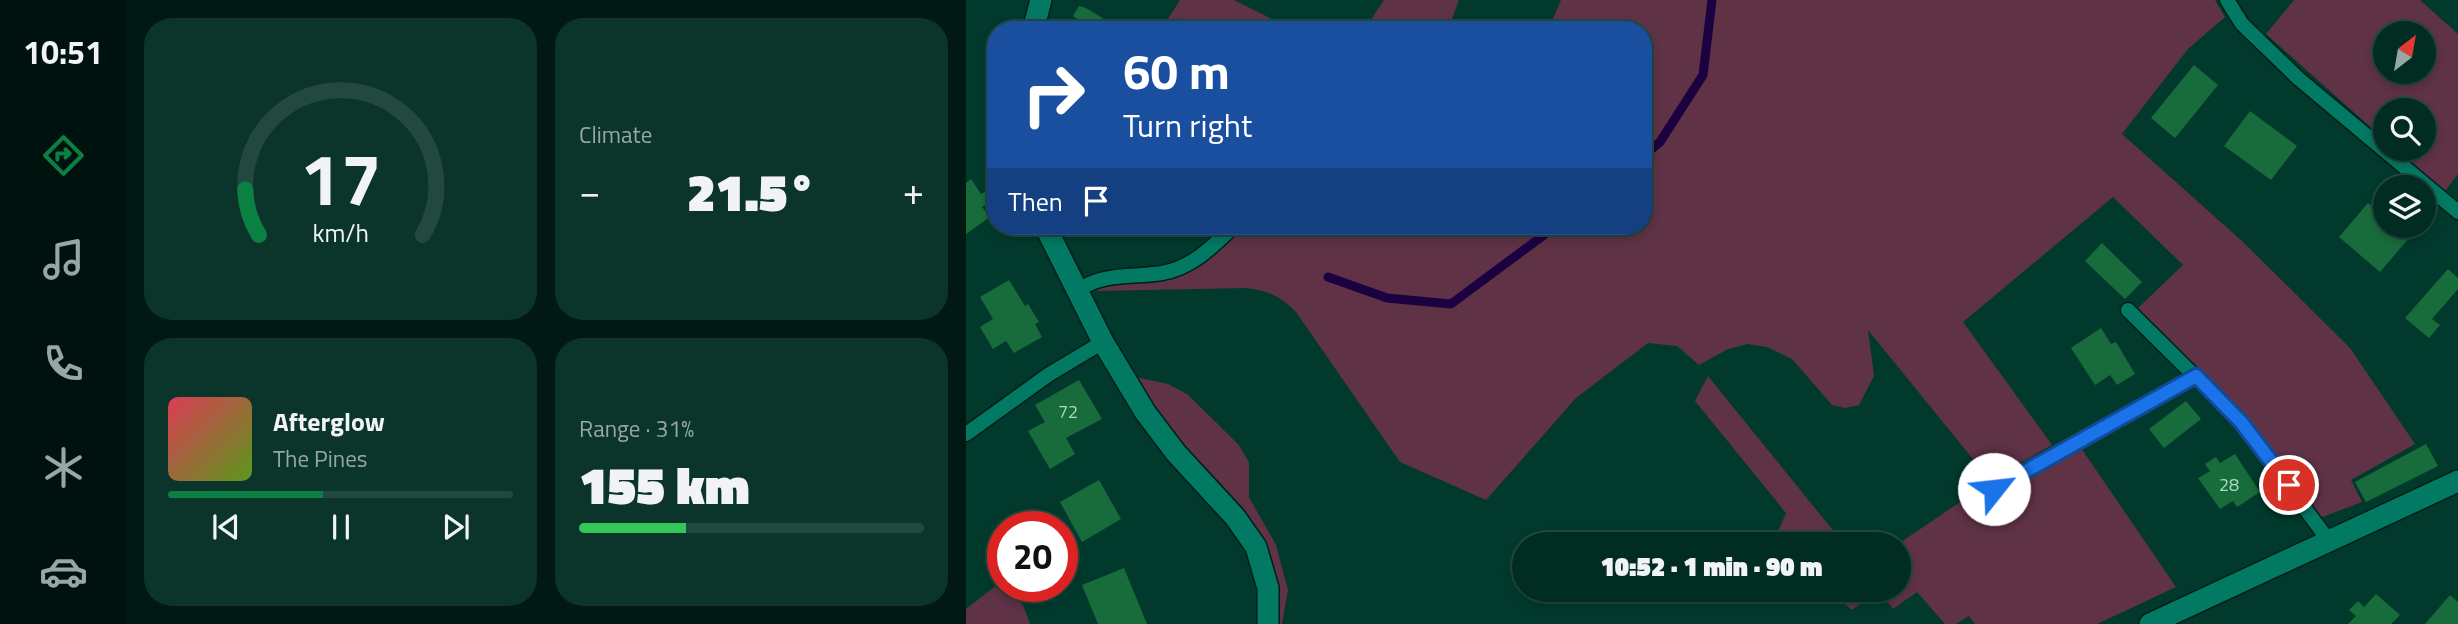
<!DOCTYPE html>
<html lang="en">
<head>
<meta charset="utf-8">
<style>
  :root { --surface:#012c22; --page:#0b342a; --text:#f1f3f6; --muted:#96a7a5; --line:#234840; --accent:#0b8043 }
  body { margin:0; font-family:"Titillium Web",sans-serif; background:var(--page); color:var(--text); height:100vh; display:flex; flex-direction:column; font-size:26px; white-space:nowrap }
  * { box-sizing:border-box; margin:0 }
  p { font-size:23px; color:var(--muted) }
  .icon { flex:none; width:38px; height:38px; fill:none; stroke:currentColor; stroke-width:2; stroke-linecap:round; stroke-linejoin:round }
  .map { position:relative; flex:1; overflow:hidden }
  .sheet { display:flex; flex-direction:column; gap:18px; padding:18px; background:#011813; width:840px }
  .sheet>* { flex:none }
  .top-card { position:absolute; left:21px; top:21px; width:665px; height:214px; border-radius:28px; box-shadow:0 4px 10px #0003,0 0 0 2px var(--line); background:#1a4fa0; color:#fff; overflow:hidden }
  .needle { width:46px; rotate:31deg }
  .tools { position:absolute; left:1407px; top:21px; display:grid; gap:14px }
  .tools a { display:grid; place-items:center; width:63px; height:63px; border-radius:50%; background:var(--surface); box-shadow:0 4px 10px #0003,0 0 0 2px var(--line); font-size:35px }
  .speed { position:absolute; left:21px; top:511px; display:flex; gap:14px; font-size:35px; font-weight:700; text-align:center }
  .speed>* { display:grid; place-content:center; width:91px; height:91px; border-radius:50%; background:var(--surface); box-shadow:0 4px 10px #0003,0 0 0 2px var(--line); line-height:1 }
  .speed .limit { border:10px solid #d22; background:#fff; color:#111 }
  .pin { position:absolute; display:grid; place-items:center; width:60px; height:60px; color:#fff; margin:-30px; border:4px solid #fff; border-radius:50%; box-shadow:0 2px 7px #0007 }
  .me { position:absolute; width:77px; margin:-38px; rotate:61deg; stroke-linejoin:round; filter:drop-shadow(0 0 5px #0008) }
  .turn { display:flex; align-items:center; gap:24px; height:147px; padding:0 21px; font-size:32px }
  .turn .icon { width:91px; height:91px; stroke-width:2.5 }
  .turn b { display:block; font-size:49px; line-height:60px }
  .then { display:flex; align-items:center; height:66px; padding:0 21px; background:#0003; gap:14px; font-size:26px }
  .big { font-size:52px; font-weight:800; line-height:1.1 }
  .sheet .widget { flex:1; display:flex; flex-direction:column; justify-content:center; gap:10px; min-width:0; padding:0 24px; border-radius:28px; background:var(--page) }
  .sheet .dial { align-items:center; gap:0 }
  .dial svg { height:182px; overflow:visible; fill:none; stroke:var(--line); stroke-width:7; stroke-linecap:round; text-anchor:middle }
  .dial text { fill:var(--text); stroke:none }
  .song { display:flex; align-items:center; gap:21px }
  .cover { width:84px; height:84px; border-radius:10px; background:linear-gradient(135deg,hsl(350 70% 55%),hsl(90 70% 35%)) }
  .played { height:7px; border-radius:4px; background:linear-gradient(90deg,var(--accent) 45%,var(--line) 45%) }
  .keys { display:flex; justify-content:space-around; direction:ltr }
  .heat { display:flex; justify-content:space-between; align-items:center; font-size:38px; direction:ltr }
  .charge { height:10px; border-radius:5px; background:linear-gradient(90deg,#34c759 31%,var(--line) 0) }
  .sheet .tiles { flex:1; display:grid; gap:18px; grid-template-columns:repeat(2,1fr) }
  .trip { position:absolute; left:546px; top:532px; width:399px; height:70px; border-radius:35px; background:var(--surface); box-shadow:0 4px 10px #0003,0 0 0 2px var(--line); font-weight:800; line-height:70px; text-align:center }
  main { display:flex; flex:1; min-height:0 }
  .tabs { display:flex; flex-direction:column; width:126px; justify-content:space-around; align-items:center; background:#00120e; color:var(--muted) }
  .tabs .icon { width:49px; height:49px }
  .tabs .on { color:var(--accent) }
  .tabs b { font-size:32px; color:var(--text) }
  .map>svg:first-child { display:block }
  .green { fill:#5f3246; fill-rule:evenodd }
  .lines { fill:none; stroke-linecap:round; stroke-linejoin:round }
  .stream { stroke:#1b0142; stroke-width:9 }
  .building { fill:#186c3b }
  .service-casing { stroke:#011e17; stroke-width:17 }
  .minor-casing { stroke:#011e17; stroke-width:24 }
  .tertiary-casing { stroke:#011e17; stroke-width:24 }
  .service { stroke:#027962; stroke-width:14 }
  .minor { stroke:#027962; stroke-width:21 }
  .tertiary { stroke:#027962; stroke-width:21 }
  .route-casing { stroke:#114b97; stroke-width:18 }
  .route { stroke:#1a73e8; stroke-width:12 }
  .labels { text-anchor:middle; stroke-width:7; stroke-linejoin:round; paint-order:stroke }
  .number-label { font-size:18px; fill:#aadac4 }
</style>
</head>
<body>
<main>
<nav class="tabs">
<b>10:51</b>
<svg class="icon on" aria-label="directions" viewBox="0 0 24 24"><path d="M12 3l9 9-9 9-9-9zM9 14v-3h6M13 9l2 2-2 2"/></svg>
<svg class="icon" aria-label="music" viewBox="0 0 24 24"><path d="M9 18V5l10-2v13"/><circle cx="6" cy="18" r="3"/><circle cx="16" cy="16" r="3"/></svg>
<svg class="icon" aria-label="phone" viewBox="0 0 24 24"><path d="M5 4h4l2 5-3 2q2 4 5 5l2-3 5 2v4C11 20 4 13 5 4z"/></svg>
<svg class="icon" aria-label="climate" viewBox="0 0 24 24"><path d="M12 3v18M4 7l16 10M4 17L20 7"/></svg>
<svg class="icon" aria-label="car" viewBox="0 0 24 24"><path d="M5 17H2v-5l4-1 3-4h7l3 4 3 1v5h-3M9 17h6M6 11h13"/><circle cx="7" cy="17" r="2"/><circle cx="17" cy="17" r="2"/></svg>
</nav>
<section class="sheet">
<div class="tiles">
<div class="widget dial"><svg viewBox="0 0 100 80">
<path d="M14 69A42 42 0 1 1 86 69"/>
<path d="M14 69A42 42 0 0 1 8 49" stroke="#0b8043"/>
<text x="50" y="56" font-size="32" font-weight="700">17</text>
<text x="50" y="72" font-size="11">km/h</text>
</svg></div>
<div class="widget"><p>Climate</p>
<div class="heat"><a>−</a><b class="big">21.5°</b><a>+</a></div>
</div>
<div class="widget">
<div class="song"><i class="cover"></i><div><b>Afterglow</b><p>The Pines</p></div></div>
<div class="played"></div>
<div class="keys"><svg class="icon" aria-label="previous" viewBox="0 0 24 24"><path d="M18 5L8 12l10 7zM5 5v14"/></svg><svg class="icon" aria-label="pause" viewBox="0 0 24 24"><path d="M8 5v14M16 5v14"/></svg><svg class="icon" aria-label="next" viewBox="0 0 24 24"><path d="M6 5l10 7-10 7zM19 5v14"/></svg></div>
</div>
<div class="widget"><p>Range · 31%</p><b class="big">155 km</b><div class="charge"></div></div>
</div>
</section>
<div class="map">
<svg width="1492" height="624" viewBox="0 0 1492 624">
  <rect width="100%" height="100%" fill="#013a2d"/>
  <!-- green -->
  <path class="green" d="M214 0H268L328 30H233L215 18 208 30H195Z
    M418 0H493L482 30H398Z
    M595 0H1249L1259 17 1222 49 1156 134 1276 241 1384 348 1449 444 1385 480 1396 502 1354 518 1171 309 1217 265 1147 197 997 322 1086 445 1024 480 902 330 908 376 893 405 879 408 866 405 826 359 801 347 782 344 762 349 733 365 711 346 682 343 610 398 520 500 434 462 330 312C314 296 303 291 281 288L130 291 136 285C209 278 226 280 279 226H677V30H582Z
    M1328 0H1454L1492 34V174L1479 191 1430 149H1458V110H1419V140L1300 34ZM1458 33V72H1419V33Z
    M742 376 878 544H816L810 536 820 513 729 401Z
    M169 377 202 384 221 394 272 444 283 462V497L310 545 322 590 316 624H308V580L192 418Z
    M1115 448 1210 587 1131 624H1009L1003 616 990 624H979L951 592 927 609 913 591 886 610 867 594H855L851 590H933L932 544 1021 484 1031 496Z
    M36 581 37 586H41L57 605 64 624H0V609Z"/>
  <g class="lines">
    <!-- stream -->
    <path class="stream" d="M677 156 694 142 737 75 746 0
      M362 277 421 298 485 304 590 226"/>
  </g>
  <!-- building -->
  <path class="building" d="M113 6 120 8 156 30H107L113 20 107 16Z
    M1228 65 1252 85 1209 138 1185 118Z
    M1284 111 1331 146 1305 180 1258 146Z
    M5 179 15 194 19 192 25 201 16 207 24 217 0 234V183Z
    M1402 203 1419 218V226H1428L1443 238 1414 272 1373 237Z
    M1136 243 1176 282 1159 299 1119 261Z
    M1482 269 1492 278V289L1466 319 1474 325 1463 338 1439 318Z
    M43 280 59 306 62 304 73 322 69 324 76 337 48 353 40 341 27 349 14 327 27 319 14 297Z
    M1135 328 1145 344 1150 342 1169 374 1151 385 1144 375 1129 385 1105 348Z
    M113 380 136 419 100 438 109 454 84 469 62 431 79 422 69 405Z
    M1220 401 1235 419 1198 448 1183 429Z
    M1460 444 1472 466 1400 502 1389 482Z
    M1269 454 1294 492 1271 507 1267 501 1254 509 1232 478 1244 471 1239 464 1250 457 1254 463Z
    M133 480 155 519 116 542 94 502Z
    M158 568 181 624H132L116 585Z
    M1410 594 1434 615 1425 624H1382L1390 616 1383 610 1392 601 1398 607Z
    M1484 595 1492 602V624H1459Z"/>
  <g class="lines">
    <defs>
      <path id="service" d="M1261 0 1276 24 1333 79 1492 212
        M112 290C140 272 165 278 196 273 226 268 247 246 268 226
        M1162 310 1275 422 1363 541
        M0 434 82 375 137 342
        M1028 489 1230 376"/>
      <path id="minor" d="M67 30 75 0
        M79 226 137 342 179 412 210 453 269 517 290 547 302 588V624"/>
      <path id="tertiary" d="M1184 624 1492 481"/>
    </defs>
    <!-- service casing -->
    <use href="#service" class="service-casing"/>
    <!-- minor casing -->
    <use href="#minor" class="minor-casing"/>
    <!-- tertiary casing -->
    <use href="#tertiary" class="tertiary-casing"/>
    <!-- service -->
    <use href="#service" class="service"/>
    <!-- minor -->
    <use href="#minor" class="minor"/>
    <!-- tertiary -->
    <use href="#tertiary" class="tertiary"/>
  </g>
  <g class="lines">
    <defs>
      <path id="route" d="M1028 489 1230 376 1275 422 1323 485"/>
    </defs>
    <!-- route casing -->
    <use href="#route" class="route-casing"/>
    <!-- route -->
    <use href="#route" class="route"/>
  </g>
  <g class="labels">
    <!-- number labels -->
    <g class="number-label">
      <text x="102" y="418">72</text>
      <text x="1263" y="491">28</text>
    </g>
  </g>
</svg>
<div class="tools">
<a><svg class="needle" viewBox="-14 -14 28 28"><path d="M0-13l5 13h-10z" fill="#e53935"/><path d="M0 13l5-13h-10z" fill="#96a7a5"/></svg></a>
<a><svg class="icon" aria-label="search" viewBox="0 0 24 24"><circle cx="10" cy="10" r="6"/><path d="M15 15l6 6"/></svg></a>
<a><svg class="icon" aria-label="layers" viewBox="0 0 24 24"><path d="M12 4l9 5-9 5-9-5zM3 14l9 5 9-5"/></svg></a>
</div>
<div class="speed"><div class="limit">20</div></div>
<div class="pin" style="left:1323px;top:485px;background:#d93025"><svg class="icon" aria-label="arrive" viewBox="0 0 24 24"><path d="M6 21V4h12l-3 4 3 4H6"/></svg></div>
<svg class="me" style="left:1028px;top:489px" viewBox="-20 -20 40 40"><circle r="19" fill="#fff"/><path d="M0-13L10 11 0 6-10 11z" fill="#1a73e8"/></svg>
<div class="trip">10:52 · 1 min · 90 m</div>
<div class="top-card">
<div class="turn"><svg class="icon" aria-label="right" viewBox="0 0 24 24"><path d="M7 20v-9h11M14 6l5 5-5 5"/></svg><div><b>60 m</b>Turn right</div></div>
<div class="then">Then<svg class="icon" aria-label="arrive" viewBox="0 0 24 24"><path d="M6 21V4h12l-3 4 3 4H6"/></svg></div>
</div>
</div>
</main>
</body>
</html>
